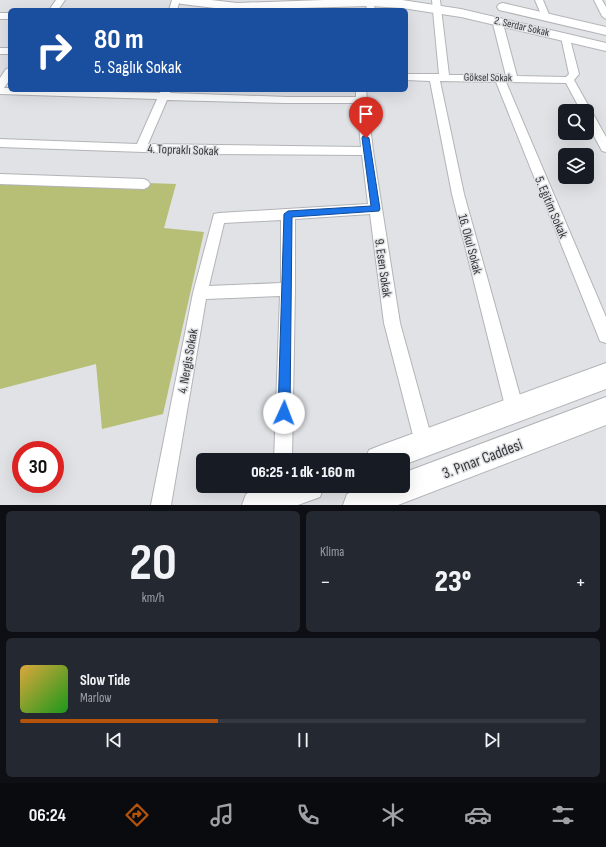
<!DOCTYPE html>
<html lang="tr">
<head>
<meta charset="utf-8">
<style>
  :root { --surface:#171b24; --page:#242831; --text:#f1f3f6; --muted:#9ea1a6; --line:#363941; --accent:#b45309 }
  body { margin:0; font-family:"Sofia Sans Condensed",sans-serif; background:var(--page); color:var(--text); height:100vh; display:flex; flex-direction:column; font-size:15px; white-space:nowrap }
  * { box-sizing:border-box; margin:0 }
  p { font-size:13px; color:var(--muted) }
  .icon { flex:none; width:22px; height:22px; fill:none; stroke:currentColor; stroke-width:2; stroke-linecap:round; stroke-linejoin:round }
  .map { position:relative; height:505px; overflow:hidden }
  .sheet { display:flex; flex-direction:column; gap:6px; padding:6px; background:#0d0f14; flex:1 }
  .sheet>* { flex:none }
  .hud { position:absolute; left:8px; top:8px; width:400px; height:84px; border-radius:6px; box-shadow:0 4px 16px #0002; background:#1a4fa0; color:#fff; overflow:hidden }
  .fabs { position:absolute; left:558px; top:104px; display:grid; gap:8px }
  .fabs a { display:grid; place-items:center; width:36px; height:36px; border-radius:6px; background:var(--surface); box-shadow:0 4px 16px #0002; font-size:20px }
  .speed { position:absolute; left:12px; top:441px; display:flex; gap:8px; font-size:20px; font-weight:700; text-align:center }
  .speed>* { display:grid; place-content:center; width:52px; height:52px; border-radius:50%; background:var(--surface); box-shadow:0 4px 16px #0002; line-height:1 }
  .speed .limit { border:6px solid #d22; background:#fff; color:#111 }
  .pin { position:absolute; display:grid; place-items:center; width:34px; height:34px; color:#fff; margin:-41px -17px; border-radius:50% 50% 50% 0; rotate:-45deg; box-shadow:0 0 4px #0007 }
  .pin .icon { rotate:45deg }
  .me { position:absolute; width:44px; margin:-22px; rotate:2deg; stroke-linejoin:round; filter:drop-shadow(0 0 3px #0008) }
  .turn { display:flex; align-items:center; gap:14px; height:84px; padding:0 20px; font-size:18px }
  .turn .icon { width:52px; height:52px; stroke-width:2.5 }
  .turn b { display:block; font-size:28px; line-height:34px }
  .big { font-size:30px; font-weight:800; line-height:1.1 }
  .sheet .tile { flex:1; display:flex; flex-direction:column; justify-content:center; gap:6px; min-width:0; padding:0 14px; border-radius:6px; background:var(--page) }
  .sheet .dial { align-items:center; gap:0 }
  .dial b { font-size:52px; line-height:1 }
  .song { display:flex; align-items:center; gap:12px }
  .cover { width:48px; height:48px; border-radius:6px; background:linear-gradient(135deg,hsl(40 70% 55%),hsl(120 70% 35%)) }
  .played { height:4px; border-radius:2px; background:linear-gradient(90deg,var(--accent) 35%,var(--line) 35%) }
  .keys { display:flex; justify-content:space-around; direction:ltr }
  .heat { display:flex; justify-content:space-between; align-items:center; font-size:22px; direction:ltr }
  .sheet .tiles { flex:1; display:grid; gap:6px; grid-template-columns:1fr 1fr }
  .tile:last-child { grid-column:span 2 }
  .trip { position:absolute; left:196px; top:453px; width:214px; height:40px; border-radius:6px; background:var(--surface); box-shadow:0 4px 16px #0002; font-weight:800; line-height:40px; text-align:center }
  .tab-bar { display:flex; height:64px; justify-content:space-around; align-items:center; background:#090b0e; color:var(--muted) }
  .tab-bar .icon { width:28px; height:28px }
  .tab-bar .on { color:var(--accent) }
  .tab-bar b { font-size:18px; color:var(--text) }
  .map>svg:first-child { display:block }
  .green { fill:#b7be75 }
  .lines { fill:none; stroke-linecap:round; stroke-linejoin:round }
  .minor-casing { stroke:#b2b4b7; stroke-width:2 }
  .secondary-casing { stroke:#b2b4b7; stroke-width:2 }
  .primary-casing { stroke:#b2b4b7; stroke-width:2 }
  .minor { fill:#fff; fill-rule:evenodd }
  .secondary { fill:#fff; fill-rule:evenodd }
  .primary { fill:#fff; fill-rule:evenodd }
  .route { fill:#1a73e8; stroke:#114b97 }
  .labels { text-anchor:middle; stroke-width:3; stroke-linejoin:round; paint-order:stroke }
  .far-street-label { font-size:11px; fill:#383839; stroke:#e0e2e5 }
  .street-label { font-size:13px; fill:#383839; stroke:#e0e2e5 }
  .near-street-label { font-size:16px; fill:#383839; stroke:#e0e2e5 }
</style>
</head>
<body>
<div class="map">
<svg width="606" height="505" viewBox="0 0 606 505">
  <rect width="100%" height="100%" fill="#e0e2e5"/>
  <!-- green -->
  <path class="green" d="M0 178 176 184 164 228 204 232 163 414 102 429 96 364 0 389Z"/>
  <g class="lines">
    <defs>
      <path id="minor" d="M56 0H65L58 10H49Z
        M172 0H180L177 10H169Z
        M367 0H373L375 10H367L366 2Z
        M432 0H440L449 75H495L499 74 506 76 492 20 494 18H500L502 20 517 76 566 77 569 74 561 37 563 35H569L579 74 574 80 606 137V152L602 151 587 123V111H581L566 83 506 82 606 317V343L600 341 598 336 496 82 440 81 464 194 524 410 521 416 515 419 509 416 506 410 452 194 430 81 406 80V74H439Z
        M535 0H543L550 17 549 19H543Z
        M594 0H602L606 7V19L602 16Z
        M0 13H10V19H0Z
        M0 48H10V54H0Z
        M10 68V79L4 88H10V90L160 93 161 90H171L170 93 287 97H356V90H366L373 151 400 323 433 443 430 449 424 452 418 449 415 443 384 323 370 214 295 219V289L292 460H274L280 296 206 299 171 505H151L193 293 214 214 219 213 368 204 362 155 201 154 0 147V139L137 144 157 99 0 94V78L6 69ZM167 100 287 103H357L361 147 148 144ZM281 220V283L209 286 224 223Z
        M0 174 144 179 148 181 150 184 148 187 144 189 0 184Z"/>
      <path id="secondary" d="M176 0H211L237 3 324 0H402L461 9 606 43V51L461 17 402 8 370 6 231 10 182 4 178 3Z
        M503 3 606 27V35L499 10 497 7 499 4Z"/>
      <path id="primary" d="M606 363V389L403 465V460H365L369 450 379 446Z
        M606 397V425L398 505H343L347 494 368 486H403V473Z
        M267 486H324L320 497 298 505H242L246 494Z"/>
    </defs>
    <!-- minor casing -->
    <use href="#minor" class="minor-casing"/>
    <!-- secondary casing -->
    <use href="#secondary" class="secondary-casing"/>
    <!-- primary casing -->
    <use href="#primary" class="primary-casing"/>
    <!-- minor -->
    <use href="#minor" class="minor"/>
    <!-- secondary -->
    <use href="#secondary" class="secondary"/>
    <!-- primary -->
    <use href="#primary" class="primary"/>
  </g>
  <!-- route -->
  <path class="route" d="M363 136H366L369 138 380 209 379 211 292 217 290 413 288 417 284 419 280 417 278 413 284 214 288 211 371 206 362 138Z"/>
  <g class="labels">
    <!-- far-street labels -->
    <g class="far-street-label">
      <text transform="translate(522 26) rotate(13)" y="4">2. Serdar Sokak</text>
      <text transform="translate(488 77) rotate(1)" y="4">Göksel Sokak</text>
    </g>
    <!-- street labels -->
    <g class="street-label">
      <text transform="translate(183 149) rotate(2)" y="5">4. Topraklı Sokak</text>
      <text transform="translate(552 207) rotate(67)" y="5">5. Eğitim Sokak</text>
      <text transform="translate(471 244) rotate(75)" y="5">16. Okul Sokak</text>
      <text transform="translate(384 268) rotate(82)" y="5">9. Esen Sokak</text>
      <text transform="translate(187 361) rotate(-80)" y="5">4. Nergis Sokak</text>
    </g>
    <!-- near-street labels -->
    <g class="near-street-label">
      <text transform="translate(482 458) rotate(-21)" y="6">3. Pınar Caddesi</text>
    </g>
  </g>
</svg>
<div class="fabs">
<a><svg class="icon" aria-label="search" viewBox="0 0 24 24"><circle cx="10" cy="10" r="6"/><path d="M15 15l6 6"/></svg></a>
<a><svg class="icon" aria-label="layers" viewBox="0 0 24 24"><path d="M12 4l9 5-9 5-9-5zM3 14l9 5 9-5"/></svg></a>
</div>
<div class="speed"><div class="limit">30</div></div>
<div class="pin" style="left:366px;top:138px;background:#d93025"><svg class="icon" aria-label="arrive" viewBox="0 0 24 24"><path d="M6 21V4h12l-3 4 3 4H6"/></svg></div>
<svg class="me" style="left:284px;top:413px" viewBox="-20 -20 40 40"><circle r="19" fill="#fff"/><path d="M0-13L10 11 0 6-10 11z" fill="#1a73e8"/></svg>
<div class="trip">06:25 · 1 dk · 160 m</div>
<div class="hud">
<div class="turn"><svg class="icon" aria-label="right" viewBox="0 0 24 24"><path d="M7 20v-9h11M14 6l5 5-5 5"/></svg><div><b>80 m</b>5. Sağlık Sokak</div></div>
</div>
</div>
<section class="sheet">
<div class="tiles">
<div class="tile dial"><b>20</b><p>km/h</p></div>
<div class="tile"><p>Klima</p>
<div class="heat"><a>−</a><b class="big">23°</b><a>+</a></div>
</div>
<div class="tile">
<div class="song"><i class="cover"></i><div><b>Slow Tide</b><p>Marlow</p></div></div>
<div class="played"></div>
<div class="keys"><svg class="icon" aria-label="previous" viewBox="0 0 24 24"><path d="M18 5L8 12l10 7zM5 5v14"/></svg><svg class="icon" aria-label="pause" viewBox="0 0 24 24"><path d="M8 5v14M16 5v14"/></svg><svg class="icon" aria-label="next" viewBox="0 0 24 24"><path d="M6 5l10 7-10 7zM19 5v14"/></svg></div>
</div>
</div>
</section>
<nav class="tab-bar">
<b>06:24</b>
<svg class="icon on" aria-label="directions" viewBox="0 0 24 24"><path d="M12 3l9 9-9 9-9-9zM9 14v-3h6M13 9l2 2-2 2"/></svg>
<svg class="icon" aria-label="music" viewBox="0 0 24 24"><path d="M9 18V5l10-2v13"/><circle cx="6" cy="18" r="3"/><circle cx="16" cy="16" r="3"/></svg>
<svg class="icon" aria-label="phone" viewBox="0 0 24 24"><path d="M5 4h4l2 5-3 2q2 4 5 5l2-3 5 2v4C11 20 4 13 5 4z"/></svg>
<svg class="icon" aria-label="climate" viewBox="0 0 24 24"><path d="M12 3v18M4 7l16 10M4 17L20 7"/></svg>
<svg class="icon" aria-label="car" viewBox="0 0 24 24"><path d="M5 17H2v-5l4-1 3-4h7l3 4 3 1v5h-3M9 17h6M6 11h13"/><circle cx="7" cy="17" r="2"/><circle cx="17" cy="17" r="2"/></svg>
<svg class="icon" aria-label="filters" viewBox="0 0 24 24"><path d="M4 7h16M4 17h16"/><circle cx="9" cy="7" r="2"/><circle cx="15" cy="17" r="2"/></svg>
</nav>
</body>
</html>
